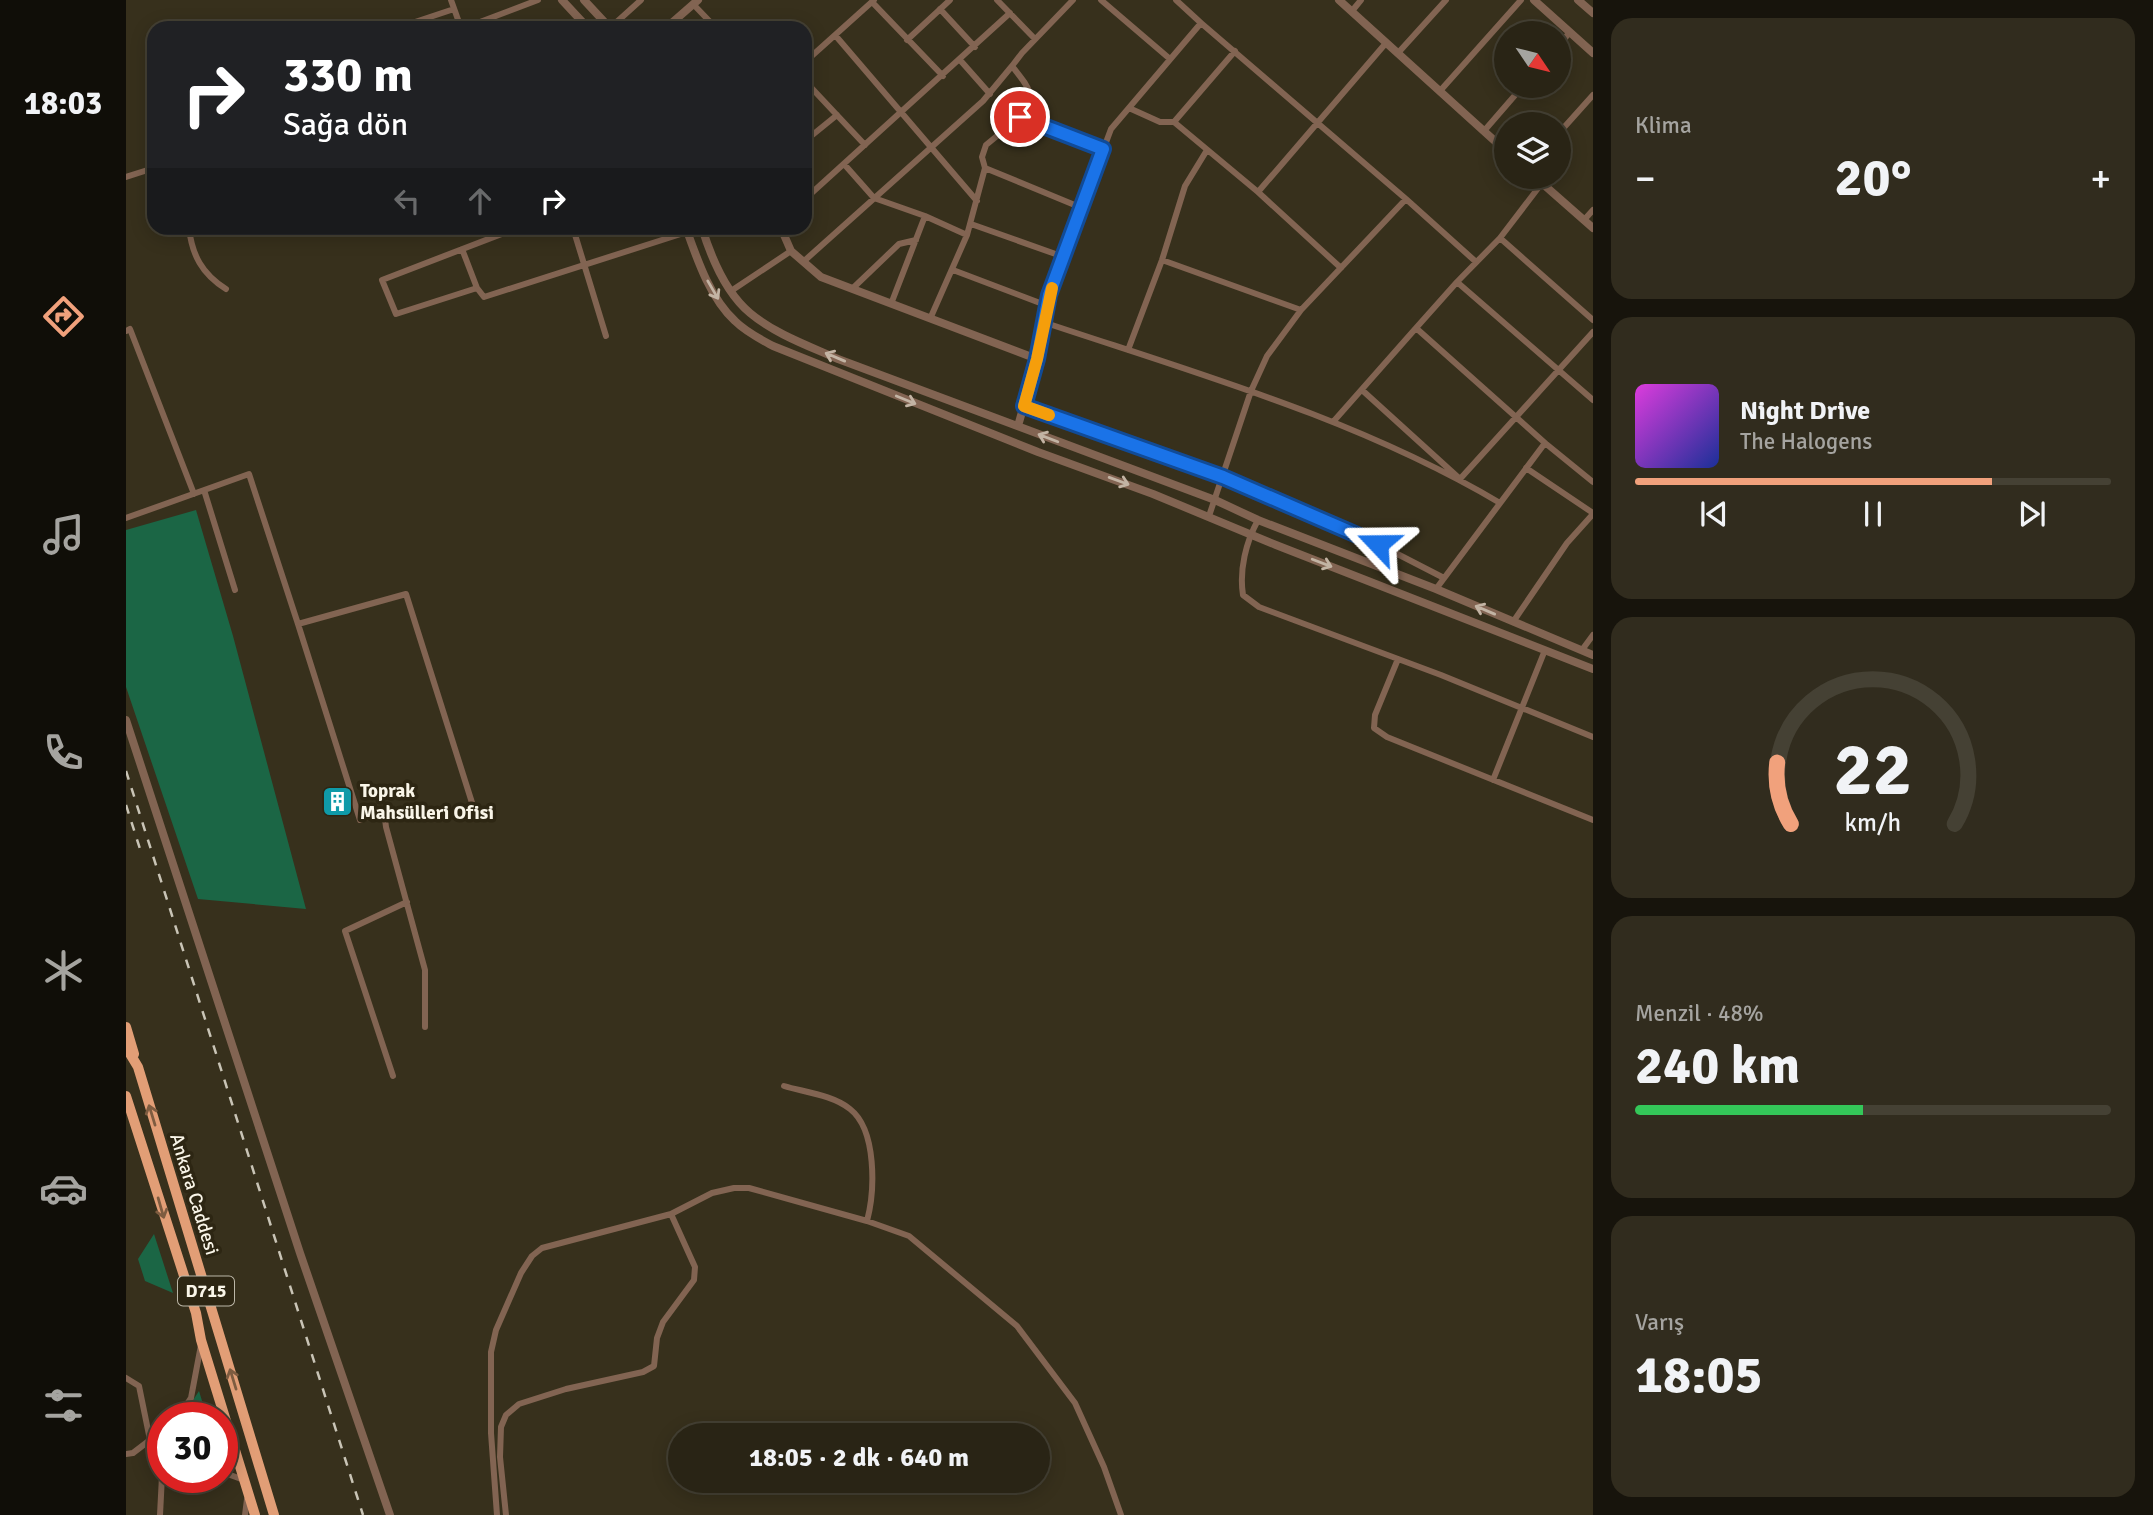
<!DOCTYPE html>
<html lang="tr">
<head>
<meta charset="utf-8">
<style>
  :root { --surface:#292415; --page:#312c1e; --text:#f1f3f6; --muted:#a5a4a0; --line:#454134; --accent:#f1a17c }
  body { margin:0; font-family:Signika,sans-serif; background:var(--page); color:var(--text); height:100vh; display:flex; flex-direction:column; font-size:26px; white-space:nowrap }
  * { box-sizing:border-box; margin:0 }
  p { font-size:23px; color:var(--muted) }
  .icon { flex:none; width:38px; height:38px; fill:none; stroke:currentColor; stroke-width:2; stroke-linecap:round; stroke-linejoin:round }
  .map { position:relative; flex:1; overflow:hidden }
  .sheet { display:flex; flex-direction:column; gap:18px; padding:18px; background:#17140c; width:560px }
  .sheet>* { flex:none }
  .top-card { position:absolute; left:21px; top:21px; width:665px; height:214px; border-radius:21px; box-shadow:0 4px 18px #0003,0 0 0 2px var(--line); background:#202124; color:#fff; overflow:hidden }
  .needle { width:46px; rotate:125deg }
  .controls { position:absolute; left:1368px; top:21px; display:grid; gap:14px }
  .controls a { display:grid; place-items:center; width:77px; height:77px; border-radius:50%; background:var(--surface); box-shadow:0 4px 18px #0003,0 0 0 2px var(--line); font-size:35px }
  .speed { position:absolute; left:21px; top:1402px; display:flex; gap:14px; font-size:35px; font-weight:700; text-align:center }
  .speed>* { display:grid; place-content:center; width:91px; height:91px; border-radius:50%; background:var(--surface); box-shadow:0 4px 18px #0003,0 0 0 2px var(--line); line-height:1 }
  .speed .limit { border:10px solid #d22; background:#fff; color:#111 }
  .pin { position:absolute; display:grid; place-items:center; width:60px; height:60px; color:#fff; margin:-30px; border:4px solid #fff; border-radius:50%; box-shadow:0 2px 7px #0007 }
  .me { position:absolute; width:77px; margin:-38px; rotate:293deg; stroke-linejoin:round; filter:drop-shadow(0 0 5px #0008) }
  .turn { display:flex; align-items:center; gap:24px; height:147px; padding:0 21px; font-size:32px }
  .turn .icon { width:91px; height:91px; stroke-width:2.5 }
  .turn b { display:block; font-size:49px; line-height:60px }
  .lanes { display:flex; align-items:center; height:66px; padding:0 21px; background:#0003; justify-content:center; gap:35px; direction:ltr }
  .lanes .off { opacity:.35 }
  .big { font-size:52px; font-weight:700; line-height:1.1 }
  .sheet .widget { flex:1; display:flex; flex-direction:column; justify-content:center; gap:10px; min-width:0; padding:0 24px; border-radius:21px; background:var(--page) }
  .sheet .dial { align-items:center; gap:0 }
  .dial svg { height:182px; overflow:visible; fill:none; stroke:var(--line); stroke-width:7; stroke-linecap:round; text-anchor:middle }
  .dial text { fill:var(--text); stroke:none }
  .song { display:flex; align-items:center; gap:21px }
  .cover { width:84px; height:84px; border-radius:10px; background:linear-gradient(135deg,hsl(300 70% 55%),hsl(230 70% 35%)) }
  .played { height:7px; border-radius:4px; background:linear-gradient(90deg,var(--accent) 75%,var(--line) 75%) }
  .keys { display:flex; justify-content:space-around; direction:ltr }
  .heat { display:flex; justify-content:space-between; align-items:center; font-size:38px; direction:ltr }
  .charge { height:10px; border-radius:5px; background:linear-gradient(90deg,#34c759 48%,var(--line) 0) }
  .trip { position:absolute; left:542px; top:1423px; width:382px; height:70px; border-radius:35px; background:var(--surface); box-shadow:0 4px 18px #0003,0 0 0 2px var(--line); font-weight:700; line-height:70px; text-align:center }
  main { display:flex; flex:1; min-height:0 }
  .menu { display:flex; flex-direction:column; width:126px; justify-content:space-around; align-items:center; background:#100e08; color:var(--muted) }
  .menu .icon { width:49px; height:49px }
  .menu .on { color:var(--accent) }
  .menu b { font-size:32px; color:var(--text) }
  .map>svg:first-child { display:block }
  .green { fill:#1b6645 }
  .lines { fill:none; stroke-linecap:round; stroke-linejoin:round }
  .minor { stroke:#826452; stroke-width:6 }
  .tertiary { stroke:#826452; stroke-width:8 }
  .trunk { stroke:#e29e76; stroke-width:10 }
  .rail { stroke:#c9c4b6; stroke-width:2.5; stroke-dasharray:9 9; stroke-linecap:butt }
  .oneway { stroke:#c3b4a4 }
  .oneway2 { stroke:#7e5c40 }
  .route-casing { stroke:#114b97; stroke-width:18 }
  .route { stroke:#1a73e8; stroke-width:12 }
  .slow { stroke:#f59e0b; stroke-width:12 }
  .labels { text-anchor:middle; stroke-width:7; stroke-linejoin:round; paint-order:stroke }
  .shield { fill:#2d2613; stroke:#bcb7a8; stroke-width:2 }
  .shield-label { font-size:18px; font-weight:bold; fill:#f9f5e8 }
  .poi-label { font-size:19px; font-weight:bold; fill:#f9f5e8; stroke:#2d2613; text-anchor:start }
  .street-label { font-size:19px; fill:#f9f5e8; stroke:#2d2613 }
</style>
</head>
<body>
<main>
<nav class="menu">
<b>18:03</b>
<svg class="icon on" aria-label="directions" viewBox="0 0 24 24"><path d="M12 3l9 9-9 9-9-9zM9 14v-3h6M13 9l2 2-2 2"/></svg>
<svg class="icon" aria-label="music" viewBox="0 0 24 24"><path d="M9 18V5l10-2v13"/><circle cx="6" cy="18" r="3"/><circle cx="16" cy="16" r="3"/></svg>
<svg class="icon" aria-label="phone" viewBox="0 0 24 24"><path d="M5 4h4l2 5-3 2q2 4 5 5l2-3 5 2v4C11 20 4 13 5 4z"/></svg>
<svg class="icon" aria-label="climate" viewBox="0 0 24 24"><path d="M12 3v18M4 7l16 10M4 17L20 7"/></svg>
<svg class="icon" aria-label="car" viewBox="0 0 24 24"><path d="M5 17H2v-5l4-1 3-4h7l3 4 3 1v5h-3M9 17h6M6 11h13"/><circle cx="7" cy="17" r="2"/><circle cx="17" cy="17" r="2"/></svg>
<svg class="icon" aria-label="filters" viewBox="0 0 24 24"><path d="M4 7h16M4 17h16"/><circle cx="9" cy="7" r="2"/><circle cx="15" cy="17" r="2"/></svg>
</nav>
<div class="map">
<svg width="1467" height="1515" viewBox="0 0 1467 1515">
  <rect width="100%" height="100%" fill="#37301c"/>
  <!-- green -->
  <path class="green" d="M70 510 107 636 180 909 72 899 0 687V530Z
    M28 1234 47 1293 19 1281 12 1259Z
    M73 1391 81 1417H56Z"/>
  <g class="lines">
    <!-- minor -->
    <path class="minor" d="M325 0 335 28
      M871 0 909 39
      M975 0 1044 59
      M746 2 817 76
      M567 4 590 28
      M814 9 849 47
      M1226 11 1235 0
      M1075 23 1280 199 1349 261
      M271 28 328 9
      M338 28 412 0
      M484 28 515 0
      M709 35 851 201
      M781 40 824 0
      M1433 45 1444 32
      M1109 51 1048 122 1132 192 1260 43
      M1272 53 1320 0
      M834 60 864 94
      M679 62 748 0
      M679 81 739 145
      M1314 91 1395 0
      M1003 108 1034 122H1048
      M900 119C909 92 903 88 886 66L896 53 947 0
      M1358 131 1397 86
      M1433 133 1467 95
      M679 141 711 115
      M718 164 748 198 799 216 841 235
      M859 168 856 157 860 145 894 117 977 149
      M0 177 28 168
      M1132 192 1215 268
      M679 199 884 13
      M1458 220 1467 210
      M845 224 938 257
      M63 228C66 255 76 274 100 289
      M391 228 256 280 270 314 351 288 358 297 561 232
      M447 228 480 336
      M1374 238 1467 320
      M336 249 351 288
      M1036 260 1175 310
      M677 262 857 101 886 66
      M827 270 922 306
      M1331 282 1374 238 1416 183
      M726 289 773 244 790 240
      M605 291 665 251
      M765 304 799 216
      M804 319 841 235 859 168 956 208
      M920 323C1073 374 1234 420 1374 503
      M1290 328 1331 282 1467 400
      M0 331 4 329 68 494
      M1002 350 1036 260 1059 186 1081 150
      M911 359 923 295 985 129 1075 23 1050 0
      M1236 390 1334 479 1467 332
      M898 406 1097 477 1252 544 1318 578
      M1207 422 1290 328 1419 443 1467 482
      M1400 468 1467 513
      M78 490 109 590
      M1083 516 1125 391 1141 356 1175 310 1280 199
      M0 518 123 474 172 624 280 594 348 809
      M1132 520C1120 542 1113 570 1117 595L1133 607 1315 675 1467 737
      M1310 589 1419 443
      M1387 622 1441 543 1467 514
      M172 624 234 820 258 811 260 827 299 970V1027
      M1456 650 1467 635
      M1272 659 1249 715 1248 728 1261 737 1467 820
      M1367 780 1419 650
      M267 1076 219 931 281 902
      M658 1086C678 1092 707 1095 724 1109 751 1130 749 1191 741 1221
      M0 1378 13 1386 24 1440 36 1476 34 1515
      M52 1418 65 1398 75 1345
      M0 1454 7 1453 37 1430
      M96 1472 118 1480
      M119 1515 121 1499
      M371 1515 365 1433V1352L370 1330 395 1273 406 1256 416 1248 545 1214 586 1193 608 1188H623L741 1221 783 1236 891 1326 949 1403 978 1467 995 1515
      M380 1515 374 1457 375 1427 380 1415 393 1404 440 1389 517 1372 528 1366 531 1338 537 1322 568 1280 569 1267 545 1214"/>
    <!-- tertiary -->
    <path class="tertiary" d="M436 0 462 28
      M458 0 484 28
      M1213 0 1381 152
      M1408 0 1467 53
      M1452 0 1467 13
      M540 28 572 0
      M1409 177 1467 228
      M560 228C571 259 584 298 609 321 620 332 634 339 647 346L912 452 1027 494 1150 545 1467 669
      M576 228C585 257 600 293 624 313 649 334 683 346 712 359L1089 500 1132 520 1310 589 1467 655
      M655 228 665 251 695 277 911 359 892 426
      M0 720 174 1253 264 1515"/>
    <!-- trunk -->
    <path class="trunk" d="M0 1027 8 1054
      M0 1047 12 1067 148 1515
      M0 1096 70 1313 75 1340 129 1515"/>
    <!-- rail -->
    <path class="rail" d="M0 771 237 1515
      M0 805 15 852"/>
  </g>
  <!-- one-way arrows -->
  <defs><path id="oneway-shaft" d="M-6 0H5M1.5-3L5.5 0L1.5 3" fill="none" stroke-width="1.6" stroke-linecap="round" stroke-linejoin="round" transform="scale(1.75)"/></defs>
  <g class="oneway">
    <use href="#oneway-shaft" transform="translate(587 290) rotate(60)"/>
    <use href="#oneway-shaft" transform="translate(709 357) rotate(-157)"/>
    <use href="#oneway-shaft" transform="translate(780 400) rotate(22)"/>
    <use href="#oneway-shaft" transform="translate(922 438) rotate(-159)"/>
    <use href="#oneway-shaft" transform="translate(993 481) rotate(20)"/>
    <use href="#oneway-shaft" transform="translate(1196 563) rotate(21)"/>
    <use href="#oneway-shaft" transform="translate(1359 610) rotate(-157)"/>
  </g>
  <g class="oneway2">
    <use href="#oneway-shaft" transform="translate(26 1115) rotate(-107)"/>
    <use href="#oneway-shaft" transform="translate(35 1208) rotate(74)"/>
    <use href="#oneway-shaft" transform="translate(107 1379) rotate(-107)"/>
  </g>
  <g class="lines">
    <defs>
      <path id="route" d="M894 117 977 149 923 295 911 359 898 406 1097 477 1252 544"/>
    </defs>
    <!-- route casing -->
    <use href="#route" class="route-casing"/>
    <!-- route -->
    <use href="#route" class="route"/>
    <!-- slow -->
    <path class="slow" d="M923 415 898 406 911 359 926 288"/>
  </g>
  <!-- icons -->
  <defs>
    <symbol id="building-square" viewBox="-11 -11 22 22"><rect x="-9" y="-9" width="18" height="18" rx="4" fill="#0f9aa8" stroke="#2d2613"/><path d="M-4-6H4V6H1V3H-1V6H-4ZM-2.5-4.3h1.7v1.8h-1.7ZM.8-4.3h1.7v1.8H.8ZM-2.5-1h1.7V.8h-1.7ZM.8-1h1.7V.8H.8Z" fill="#fff"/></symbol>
  </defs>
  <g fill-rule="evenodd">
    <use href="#building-square" x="194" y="784" width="35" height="35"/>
  </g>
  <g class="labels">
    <!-- shield labels -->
    <rect class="shield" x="52" y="1276.5" width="56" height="29" rx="5"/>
    <g class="shield-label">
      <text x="80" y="1297">D715</text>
    </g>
    <!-- poi labels -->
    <g class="poi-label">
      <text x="234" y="797">Toprak<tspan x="234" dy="22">Mahsülleri Ofisi</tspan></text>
    </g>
    <!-- street labels -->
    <g class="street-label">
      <text transform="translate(69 1194) rotate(73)" y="7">Ankara Caddesi</text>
    </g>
  </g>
</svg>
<div class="controls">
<a><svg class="needle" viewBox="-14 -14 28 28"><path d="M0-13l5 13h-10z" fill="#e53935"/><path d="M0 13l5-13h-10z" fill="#a5a4a0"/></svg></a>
<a><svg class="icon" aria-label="layers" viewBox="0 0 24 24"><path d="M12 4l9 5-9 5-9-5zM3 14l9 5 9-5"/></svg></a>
</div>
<div class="speed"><div class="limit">30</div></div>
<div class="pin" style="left:894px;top:117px;background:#d93025"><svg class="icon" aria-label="arrive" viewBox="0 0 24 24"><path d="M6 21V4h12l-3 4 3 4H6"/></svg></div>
<svg class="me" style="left:1252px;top:544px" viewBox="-20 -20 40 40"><path d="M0-17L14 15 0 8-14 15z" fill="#1a73e8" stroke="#fff" stroke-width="4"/></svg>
<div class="trip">18:05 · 2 dk · 640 m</div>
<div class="top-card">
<div class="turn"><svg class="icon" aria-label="right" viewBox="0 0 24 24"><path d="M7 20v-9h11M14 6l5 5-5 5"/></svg><div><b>330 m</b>Sağa dön</div></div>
<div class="lanes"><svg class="icon off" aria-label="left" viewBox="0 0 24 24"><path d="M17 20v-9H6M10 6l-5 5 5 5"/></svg><svg class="icon off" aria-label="ahead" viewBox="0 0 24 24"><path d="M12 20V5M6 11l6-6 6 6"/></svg><svg class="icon" aria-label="right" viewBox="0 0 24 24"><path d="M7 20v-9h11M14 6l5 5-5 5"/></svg></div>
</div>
</div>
<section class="sheet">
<div class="widget"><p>Klima</p>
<div class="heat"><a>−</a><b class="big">20°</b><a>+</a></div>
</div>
<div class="widget">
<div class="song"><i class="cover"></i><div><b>Night Drive</b><p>The Halogens</p></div></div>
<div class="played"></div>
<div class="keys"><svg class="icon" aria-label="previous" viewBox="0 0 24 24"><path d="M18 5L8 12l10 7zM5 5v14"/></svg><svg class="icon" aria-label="pause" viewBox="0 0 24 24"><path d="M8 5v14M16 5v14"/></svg><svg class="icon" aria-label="next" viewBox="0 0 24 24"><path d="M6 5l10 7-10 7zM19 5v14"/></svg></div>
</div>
<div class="widget dial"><svg viewBox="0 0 100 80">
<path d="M14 69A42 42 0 1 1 86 69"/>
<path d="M14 69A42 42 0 0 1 8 42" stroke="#f1a17c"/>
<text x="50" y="56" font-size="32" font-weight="700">22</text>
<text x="50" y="72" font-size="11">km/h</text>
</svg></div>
<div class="widget"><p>Menzil · 48%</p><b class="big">240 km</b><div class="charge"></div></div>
<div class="widget"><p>Varış</p><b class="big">18:05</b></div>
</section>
</main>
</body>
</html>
